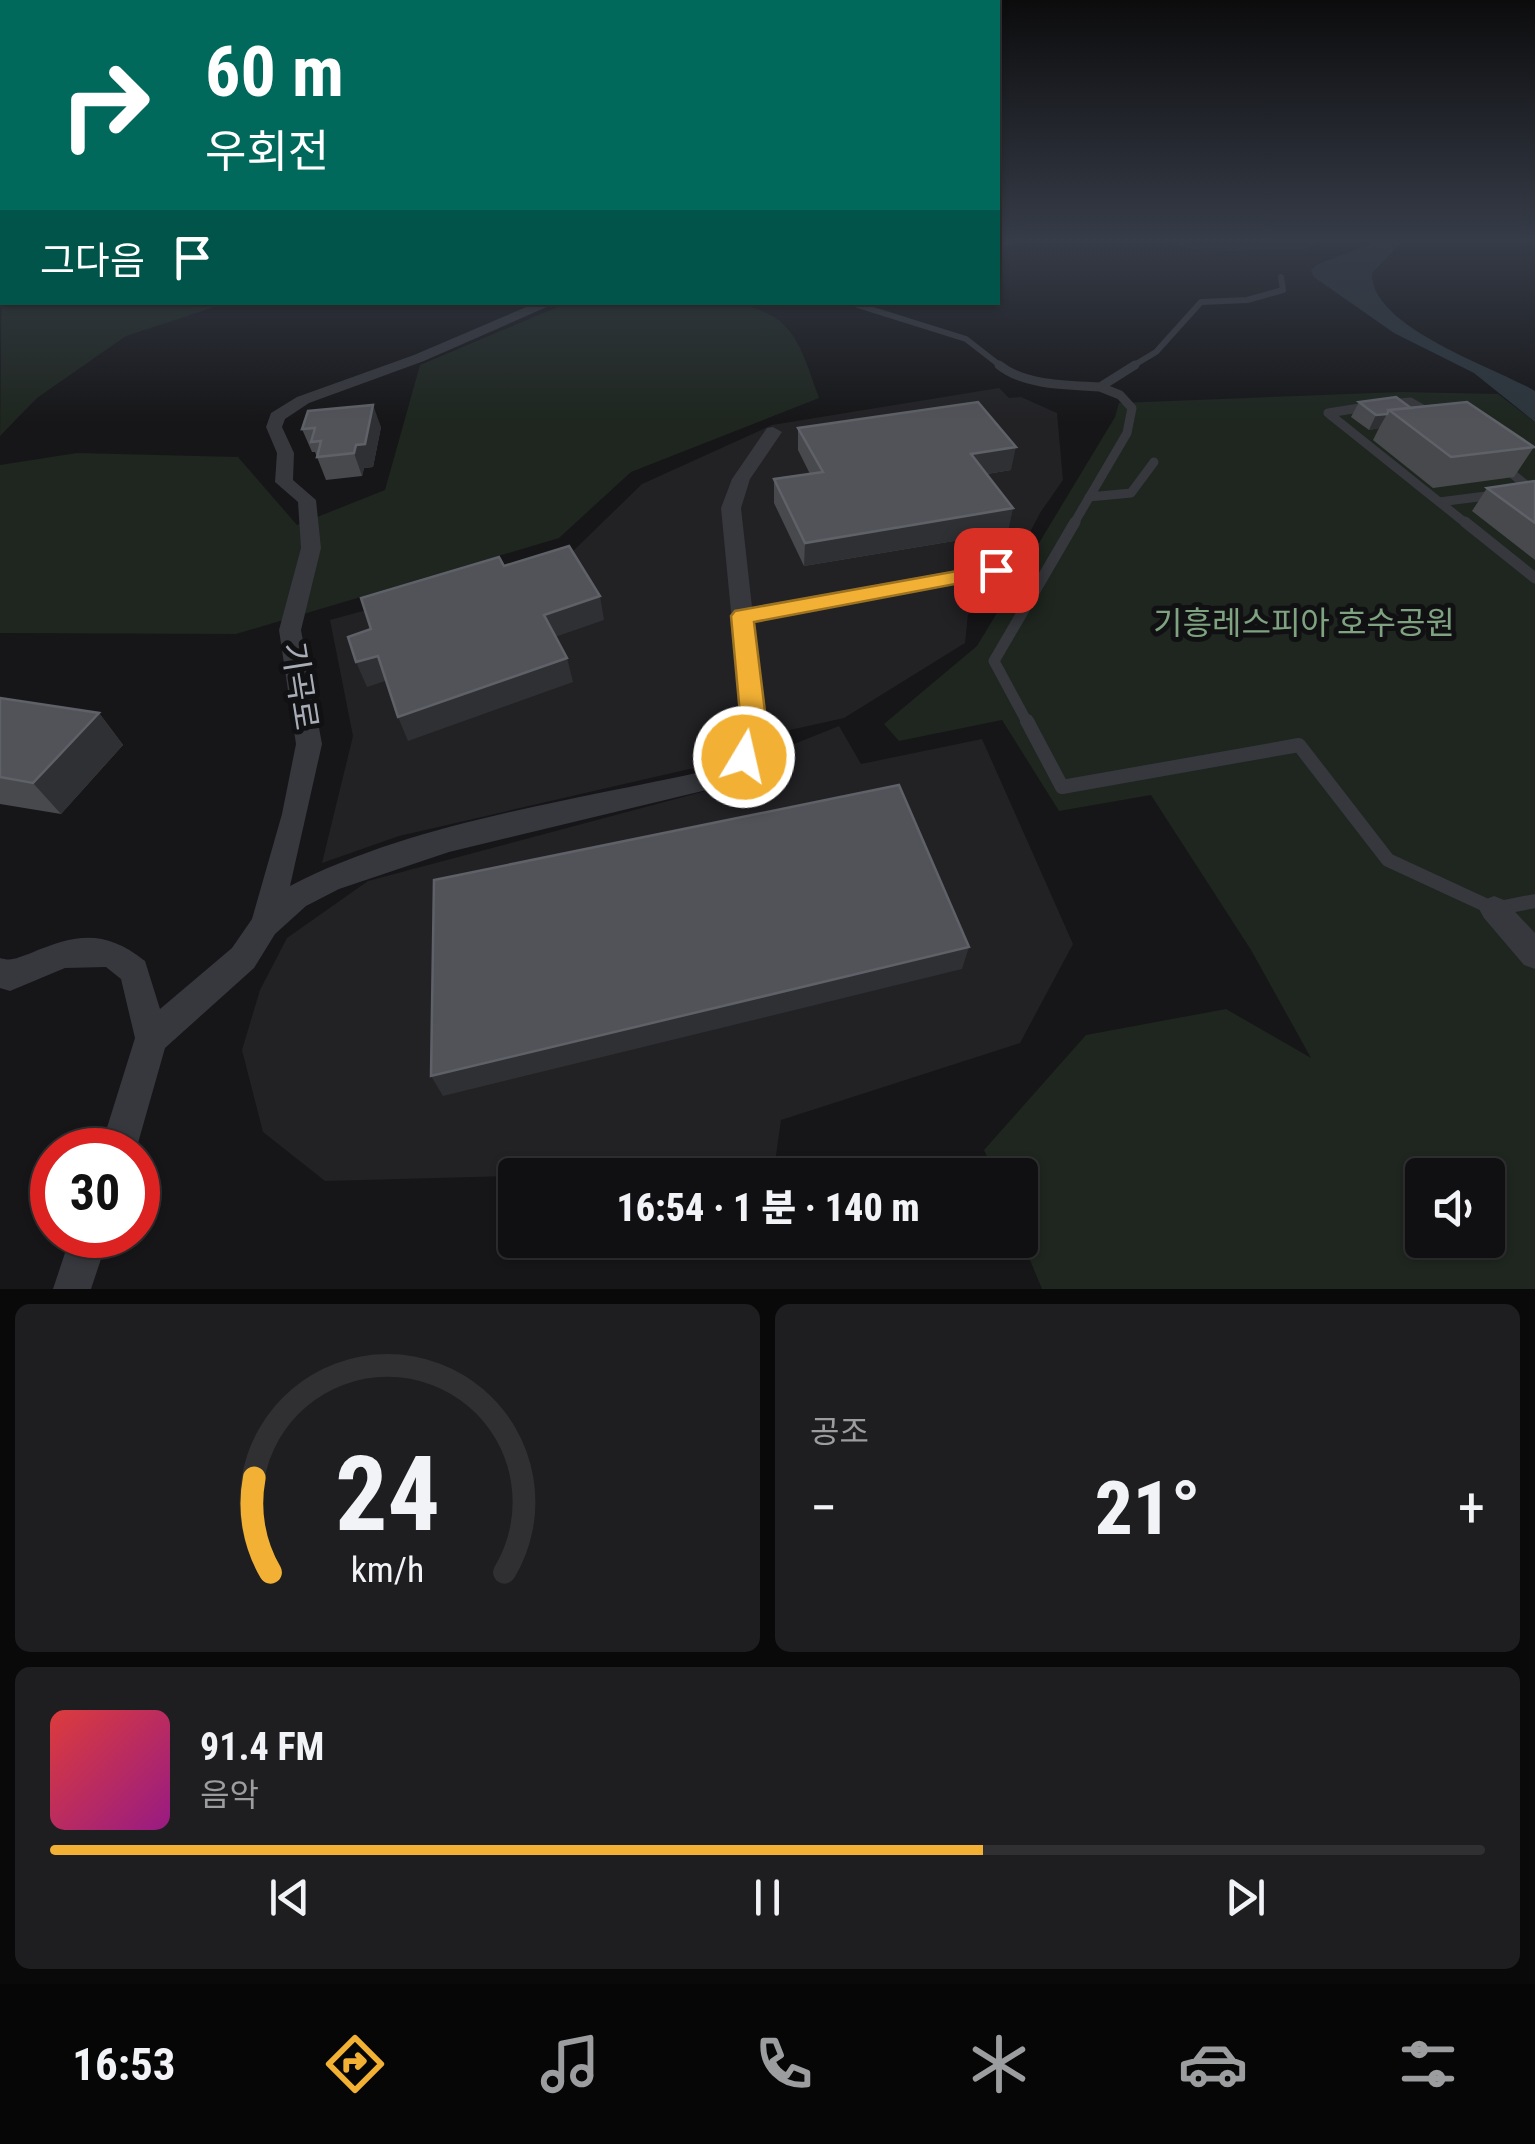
<!DOCTYPE html>
<html lang="ko">
<head>
<meta charset="utf-8">
<style>
  :root { --surface:#101012; --page:#1e1e20; --text:#f1f3f6; --muted:#9c9d9f; --line:#303032; --accent:#f2b134 }
  body { margin:0; font-family:"Roboto Condensed","Noto Sans KR",sans-serif; background:var(--page); color:var(--text); height:100vh; display:flex; flex-direction:column; font-size:38px; white-space:nowrap }
  * { box-sizing:border-box; margin:0 }
  p { font-size:32px; color:var(--muted) }
  .icon { flex:none; width:55px; height:55px; fill:none; stroke:currentColor; stroke-width:2; stroke-linecap:round; stroke-linejoin:round }
  .map { position:relative; height:1289px; overflow:hidden }
  .side { display:flex; flex-direction:column; gap:15px; padding:15px; background:#09090a; flex:1 }
  .side>* { flex:none }
  .hud { position:absolute; left:0px; top:0px; width:1000px; height:305px; box-shadow:0 2px 8px #0004,0 0 0 2px var(--line); background:#00695c; color:#fff; overflow:hidden }
  .fabs { position:absolute; left:1405px; top:1158px; display:grid; gap:20px }
  .fabs a { display:grid; place-items:center; width:100px; height:100px; border-radius:10px; background:var(--surface); box-shadow:0 2px 8px #0004,0 0 0 2px var(--line); font-size:50px }
  .speed { position:absolute; left:30px; top:1128px; display:flex; gap:20px; font-size:50px; font-weight:700; text-align:center }
  .speed>* { display:grid; place-content:center; width:130px; height:130px; border-radius:50%; background:var(--surface); box-shadow:0 2px 8px #0004,0 0 0 2px var(--line); line-height:1 }
  .speed .limit { border:15px solid #d22; background:#fff; color:#111 }
  .pin { position:absolute; display:grid; place-items:center; width:85px; height:85px; color:#fff; margin:-42px; border-radius:20px; box-shadow:0 5px 15px #0006 }
  .me { position:absolute; width:110px; margin:-55px; rotate:9deg; stroke-linejoin:round; filter:drop-shadow(0 0 8px #0008) }
  .turn { display:flex; align-items:center; gap:35px; height:210px; padding:0 40px; font-size:45px }
  .turn .icon { width:130px; height:130px; stroke-width:2.5 }
  .turn b { display:block; font-size:70px; line-height:85px }
  .then { display:flex; align-items:center; height:95px; padding:0 40px; background:#0003; gap:20px; font-size:38px }
  .big { font-size:75px; font-weight:800; line-height:1.1 }
  .side .card { flex:1; display:flex; flex-direction:column; justify-content:center; gap:15px; min-width:0; padding:0 35px; border-radius:15px; background:var(--page) }
  .side .dial { align-items:center; gap:0 }
  .dial svg { height:260px; overflow:visible; fill:none; stroke:var(--line); stroke-width:7; stroke-linecap:round; text-anchor:middle }
  .dial text { fill:var(--text); stroke:none }
  .song { display:flex; align-items:center; gap:30px }
  .cover { width:120px; height:120px; border-radius:15px; background:linear-gradient(135deg,hsl(0 70% 55%),hsl(310 70% 35%)) }
  .played { height:10px; border-radius:5px; background:linear-gradient(90deg,var(--accent) 65%,var(--line) 65%) }
  .keys { display:flex; justify-content:space-around; direction:ltr }
  .heat { display:flex; justify-content:space-between; align-items:center; font-size:55px; direction:ltr }
  .side .tiles { flex:1; display:grid; gap:15px; grid-template-columns:1fr 1fr }
  .card:last-child { grid-column:span 2 }
  .trip { position:absolute; left:498px; top:1158px; width:540px; height:100px; border-radius:10px; background:var(--surface); box-shadow:0 2px 8px #0004,0 0 0 2px var(--line); font-weight:800; line-height:100px; text-align:center }
  .tabs { display:flex; height:160px; justify-content:space-around; align-items:center; background:#060607; color:var(--muted) }
  .tabs .icon { width:70px; height:70px }
  .tabs .on { color:var(--accent) }
  .tabs b { font-size:45px; color:var(--text) }
  .map>svg:first-child { display:block }
  .built { fill:#222225 }
  .green { fill:#1e261f; fill-rule:evenodd }
  .water { fill:#2c353c }
  .lines { fill:none; stroke-linecap:round; stroke-linejoin:round }
  .service-far3 { stroke:#37383d; stroke-width:6 }
  .service-far2 { stroke:#37383d; stroke-width:9 }
  .service-far1 { stroke:#37383d; stroke-width:11 }
  .service { stroke:#37383d; stroke-width:14 }
  .minor { fill:#37383d; fill-rule:evenodd }
  .wall { fill:#47494d }
  .shaded-wall { fill:#2f3033 }
  .building { fill:#525359; stroke:#5f6168; stroke-width:2.5 }
  .route { fill:#f2b134; stroke:#9d7322; stroke-width:2.5 }
  .labels { text-anchor:middle; stroke-width:10; stroke-linejoin:round; paint-order:stroke }
  .park-label { font-size:32px; fill:#7fa381; stroke:#111113 }
  .street-label { font-size:32px; fill:#a8adb8; stroke:#111113 }
</style>
</head>
<body>
<div class="map">
<svg width="1535" height="1289" viewBox="0 0 1535 1289">
  <rect width="100%" height="100%" fill="#161618"/>
  <!-- built -->
  <path class="built" d="M1160 241H1322L1307 249 1204 252Z
    M999 388 1009 398 1021 397 1057 413 1063 480 1040 513 991 607 968 614 965 643 844 718 731 743 698 767 399 836 322 863 353 736 330 620 570 554 642 484 772 425Z
    M839 726 861 764 982 739 1073 944 1020 1043 781 1120 774 1169 325 1181 263 1132 242 1050 260 990 287 938 368 881 728 785 764 756Z"/>
  <!-- green -->
  <path class="green" d="M2 256V302L227 303 126 336 37 398 0 436Z
    M730 302C795 313 799 343 819 398L631 472 559 538 236 634 0 633V465L77 453 238 457 297 525 385 490 420 365 567 303Z
    M1401 392 1498 394 1535 422V1289H1042L1020 1236V1175H995L984 1150 1086 1035 1226 1009 1311 1058 1251 950 1151 795 1059 811 1002 720 899 741 884 724 977 646 1115 417 1119 403ZM1422 1175H1488V1240H1422Z"/>
  <!-- water -->
  <path class="water" d="M1378 241H1403L1372 273C1370 327 1494 367 1535 391V422L1474 373 1394 333 1314 277 1311 270 1318 264Z"/>
  <g class="lines">
    <!-- service-far3 -->
    <path class="service-far3" d="M998 245 1013 241
      M848 302 966 339 1002 367
      M1131 367 1156 352 1201 302 1247 300 1283 290 1281 277"/>
    <!-- service-far2 -->
    <path class="service-far2" d="M999 365C1025 386 1068 385 1100 387
      M1390 404 1410 402 1433 415
      M1372 406 1328 413 1468 525
      M1504 467 1532 490 1527 491
      M1089 497 1131 493 1154 462
      M1439 502 1494 495
      M1073 525 1127 433 1132 408 1120 395 1100 387 1135 365"/>
    <!-- service-far1 -->
    <path class="service-far1" d="M1465 522 1535 578
      M1028 724 994 661 1075 522"/>
    <!-- service -->
    <path class="service" d="M1027 721 1062 787 1299 745 1388 860 1494 909 1535 901"/>
    <!-- minor -->
    <path class="minor" d="M538 302H558L424 361 309 403 285 419 282 427 294 453 293 480 316 500 321 548 301 630 322 744 290 886C409 824 569 801 701 772L726 756 743 736 721 508 732 479 767 428 773 427 782 432 750 479 741 508 752 607 996 563 1006 570 996 577 754 621 767 736 744 770 715 788 449 852 339 889 306 906 275 934 254 968 165 1048 136 1150H100L135 1038 121 979 106 967 65 968 10 991 0 988V958C12 962 19 957 31 953 77 934 104 929 145 961L160 1009 232 948 252 919 282 814 296 744 279 630 301 548 298 502 275 482 277 453 266 427 271 413 297 397 414 355Z
      M1494 896 1504 900 1535 933V969L1524 965 1484 918 1479 909 1484 900Z
      M71 1235H109L91 1289H53Z"/>
  </g>
  <!-- wall -->
  <path class="wall" d="M1359 402 1411 408 1534 447 1514 477 1433 488 1373 440 1379 428 1369 430 1351 417Z
    M308 411 381 427 373 467 364 468 362 476 326 480 315 452H312L302 429Z
    M798 428 1011 470 987 474 1008 532 804 566 774 503V479L810 474 798 450Z
    M1535 481V560L1472 511 1487 488Z
    M0 698 99 713 123 745 61 814 0 804Z"/>
  <!-- shaded-wall -->
  <path class="shaded-wall" d="M373 405 381 427 373 467 364 468 362 476 354 453Z
    M1387 414 1379 428 1369 430 1376 415Z
    M1016 447 1011 470 967 477 971 454Z
    M1013 508 1008 532 804 566 805 543Z
    M600 596 604 620 549 639 544 615Z
    M378 656 388 680 367 687 356 662Z
    M567 658 573 682 408 741 398 717Z
    M99 713 123 745 61 814 33 783Z
    M969 947 962 969 443 1096 431 1076Z"/>
  <!-- building -->
  <path class="building" d="M1396 397 1411 408 1389 410 1387 414 1376 415 1359 402Z
    M978 402 1016 447 971 454 1013 508 805 543 774 479 823 472 798 428Z
    M1467 402 1534 447 1451 457 1389 410Z
    M373 405 365 444 356 445 354 453 317 457 321 441 311 442 315 428 302 429 308 411Z
    M1535 481V523L1487 488Z
    M569 546 600 596 544 615 567 658 398 717 378 656 356 662 348 637 371 629 361 598 499 557 504 566Z
    M0 698 99 713 33 783 0 777Z
    M899 785 969 947 431 1076 434 880Z"/>
  <!-- sky -->
  <linearGradient id="sky" x2="0" y2="1"><stop stop-color="#0c0c0d"/><stop offset="0.57" stop-color="#363c48"/><stop offset="1" stop-color="#363c48" stop-opacity="0"/></linearGradient>
  <rect width="1535" height="422" fill="url(#sky)"/>
  <!-- route -->
  <path class="route" d="M996 564 1003 566 1006 570 1003 575 754 622 768 736 754 764H735L732 757 742 736 731 616 735 611Z"/>
  <g class="labels">
    <!-- park labels -->
    <g class="park-label">
      <text x="1304" y="634">기흥레스피아 호수공원</text>
    </g>
    <!-- street labels -->
    <g class="street-label">
      <text transform="translate(300 686) rotate(81)" y="11">기곡로</text>
    </g>
  </g>
</svg>
<div class="fabs">
<a><svg class="icon" aria-label="sound" viewBox="0 0 24 24"><path d="M4 9h4l5-4v14l-5-4H4zM17 9q2 3 0 6"/></svg></a>
</div>
<div class="speed"><div class="limit">30</div></div>
<div class="pin" style="left:996px;top:570px;background:#d93025"><svg class="icon" aria-label="arrive" viewBox="0 0 24 24"><path d="M6 21V4h12l-3 4 3 4H6"/></svg></div>
<svg class="me" style="left:744px;top:757px" viewBox="-20 -20 40 40"><circle r="17" fill="#f2b134" stroke="#fff" stroke-width="3"/><path d="M0-11L8 9 0 5-8 9z" fill="#fff"/></svg>
<div class="trip">16:54 · 1 분 · 140 m</div>
<div class="hud">
<div class="turn"><svg class="icon" aria-label="right" viewBox="0 0 24 24"><path d="M7 20v-9h11M14 6l5 5-5 5"/></svg><div><b>60 m</b>우회전</div></div>
<div class="then">그다음<svg class="icon" aria-label="arrive" viewBox="0 0 24 24"><path d="M6 21V4h12l-3 4 3 4H6"/></svg></div>
</div>
</div>
<section class="side">
<div class="tiles">
<div class="card dial"><svg viewBox="0 0 100 80">
<path d="M14 69A42 42 0 1 1 86 69"/>
<path d="M14 69A42 42 0 0 1 9 40" stroke="#f2b134"/>
<text x="50" y="56" font-size="32" font-weight="700">24</text>
<text x="50" y="72" font-size="11">km/h</text>
</svg></div>
<div class="card"><p>공조</p>
<div class="heat"><a>−</a><b class="big">21°</b><a>+</a></div>
</div>
<div class="card">
<div class="song"><i class="cover"></i><div><b>91.4 FM</b><p>음악</p></div></div>
<div class="played"></div>
<div class="keys"><svg class="icon" aria-label="previous" viewBox="0 0 24 24"><path d="M18 5L8 12l10 7zM5 5v14"/></svg><svg class="icon" aria-label="pause" viewBox="0 0 24 24"><path d="M8 5v14M16 5v14"/></svg><svg class="icon" aria-label="next" viewBox="0 0 24 24"><path d="M6 5l10 7-10 7zM19 5v14"/></svg></div>
</div>
</div>
</section>
<nav class="tabs">
<b>16:53</b>
<svg class="icon on" aria-label="directions" viewBox="0 0 24 24"><path d="M12 3l9 9-9 9-9-9zM9 14v-3h6M13 9l2 2-2 2"/></svg>
<svg class="icon" aria-label="music" viewBox="0 0 24 24"><path d="M9 18V5l10-2v13"/><circle cx="6" cy="18" r="3"/><circle cx="16" cy="16" r="3"/></svg>
<svg class="icon" aria-label="phone" viewBox="0 0 24 24"><path d="M5 4h4l2 5-3 2q2 4 5 5l2-3 5 2v4C11 20 4 13 5 4z"/></svg>
<svg class="icon" aria-label="climate" viewBox="0 0 24 24"><path d="M12 3v18M4 7l16 10M4 17L20 7"/></svg>
<svg class="icon" aria-label="car" viewBox="0 0 24 24"><path d="M5 17H2v-5l4-1 3-4h7l3 4 3 1v5h-3M9 17h6M6 11h13"/><circle cx="7" cy="17" r="2"/><circle cx="17" cy="17" r="2"/></svg>
<svg class="icon" aria-label="filters" viewBox="0 0 24 24"><path d="M4 7h16M4 17h16"/><circle cx="9" cy="7" r="2"/><circle cx="15" cy="17" r="2"/></svg>
</nav>
</body>
</html>
